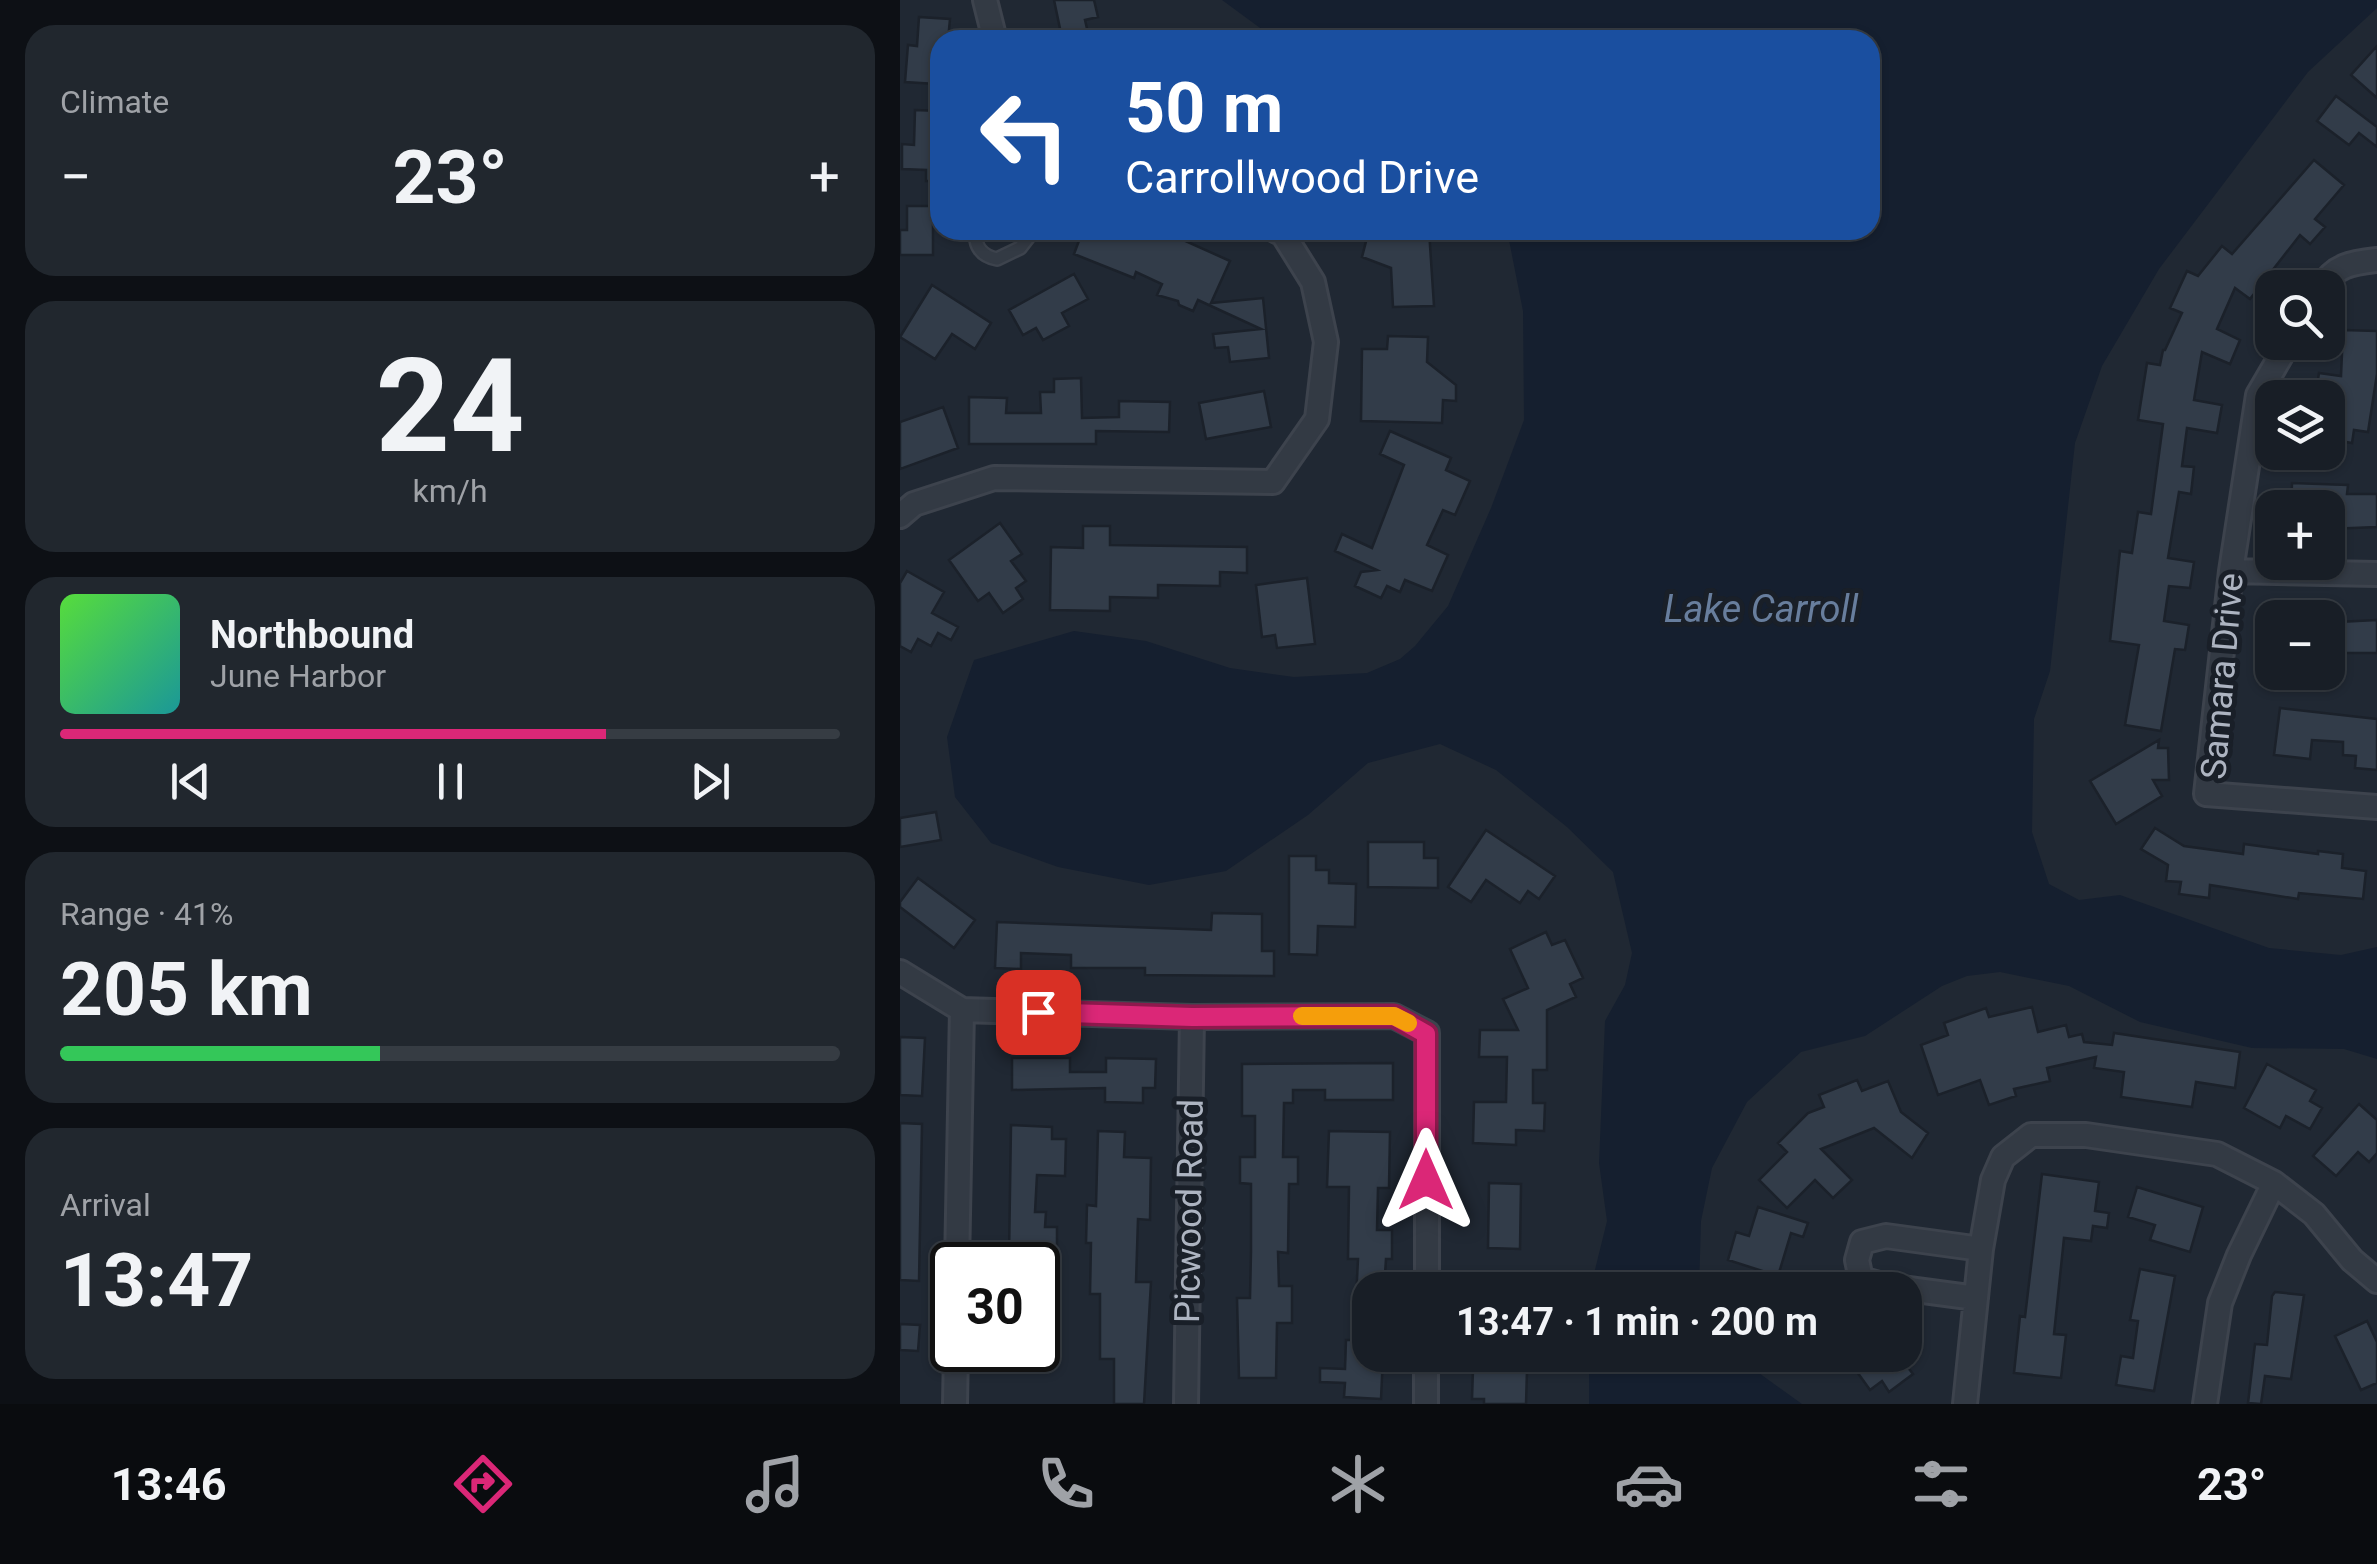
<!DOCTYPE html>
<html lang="en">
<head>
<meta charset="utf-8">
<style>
  :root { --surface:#181e26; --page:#21272e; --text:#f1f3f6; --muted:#9fa2a7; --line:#363c43; --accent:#db2777 }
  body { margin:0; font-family:Roboto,sans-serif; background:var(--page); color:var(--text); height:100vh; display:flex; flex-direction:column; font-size:38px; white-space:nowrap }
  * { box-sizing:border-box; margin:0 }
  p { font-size:32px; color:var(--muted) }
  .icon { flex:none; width:55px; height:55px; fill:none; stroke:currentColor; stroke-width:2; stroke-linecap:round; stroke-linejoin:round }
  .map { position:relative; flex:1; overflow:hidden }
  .details { display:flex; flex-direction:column; gap:25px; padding:25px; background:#0d1015; width:900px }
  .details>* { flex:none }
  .top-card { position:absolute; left:30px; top:30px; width:950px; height:210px; border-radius:30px; box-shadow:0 2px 8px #0004,0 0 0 2px var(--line); background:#1a4fa0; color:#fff; overflow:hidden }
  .buttons { position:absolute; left:1355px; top:270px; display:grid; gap:20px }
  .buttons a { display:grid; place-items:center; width:90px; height:90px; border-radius:20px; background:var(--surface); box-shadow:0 2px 8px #0004,0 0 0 2px var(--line); font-size:50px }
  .speed { position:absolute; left:30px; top:1242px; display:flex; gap:20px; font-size:50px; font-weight:700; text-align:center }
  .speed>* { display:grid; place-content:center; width:130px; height:130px; border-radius:50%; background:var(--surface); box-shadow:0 2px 8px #0004,0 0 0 2px var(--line); line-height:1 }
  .speed .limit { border:5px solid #111; border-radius:15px; background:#fff; color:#111 }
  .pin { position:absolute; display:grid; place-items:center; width:85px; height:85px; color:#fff; margin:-42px; border-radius:20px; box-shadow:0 5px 15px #0006 }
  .me { position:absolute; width:110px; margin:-55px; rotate:0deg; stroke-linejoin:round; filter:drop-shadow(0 0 8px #0008) }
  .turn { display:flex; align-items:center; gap:35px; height:210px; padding:0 30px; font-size:45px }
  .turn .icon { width:130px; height:130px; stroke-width:2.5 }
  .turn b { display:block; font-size:70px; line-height:85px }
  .big { font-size:75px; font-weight:700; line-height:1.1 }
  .details .tile { flex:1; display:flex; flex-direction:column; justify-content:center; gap:15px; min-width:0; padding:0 35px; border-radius:30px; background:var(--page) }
  .details .dial { align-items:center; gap:0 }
  .dial b { font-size:130px; line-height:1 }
  .song { display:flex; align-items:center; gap:30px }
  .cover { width:120px; height:120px; border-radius:15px; background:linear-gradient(135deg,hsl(110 70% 55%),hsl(180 70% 35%)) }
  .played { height:10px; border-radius:5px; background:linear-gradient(90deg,var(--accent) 70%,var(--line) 70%) }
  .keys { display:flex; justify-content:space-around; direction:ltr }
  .heat { display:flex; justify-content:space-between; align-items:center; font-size:55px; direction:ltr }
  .charge { height:15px; border-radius:8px; background:linear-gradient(90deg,#34c759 41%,var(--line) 0) }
  .trip { position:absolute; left:452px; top:1272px; width:570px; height:100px; border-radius:30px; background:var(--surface); box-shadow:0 2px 8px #0004,0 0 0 2px var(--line); font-weight:700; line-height:100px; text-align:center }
  .tab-bar { display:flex; height:160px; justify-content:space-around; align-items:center; background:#0a0c0f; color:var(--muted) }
  .tab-bar .icon { width:70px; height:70px }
  .tab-bar .selected { color:var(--accent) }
  .tab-bar b { font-size:45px; color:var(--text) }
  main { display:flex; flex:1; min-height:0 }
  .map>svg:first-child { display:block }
  .water { fill:#151f2f }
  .building { fill:#323c49; stroke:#1b212a; stroke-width:2.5 }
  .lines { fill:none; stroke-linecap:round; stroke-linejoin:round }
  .lane-casing { stroke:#3d434d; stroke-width:16 }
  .street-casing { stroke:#3d434d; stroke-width:28 }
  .lane { stroke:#333a44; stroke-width:11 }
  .street { stroke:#333a44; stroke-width:22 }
  .route-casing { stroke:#8e194d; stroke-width:25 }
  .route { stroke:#db2777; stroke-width:18 }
  .slow { stroke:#f59e0b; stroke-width:18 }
  .labels { text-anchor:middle; stroke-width:10; stroke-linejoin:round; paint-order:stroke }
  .street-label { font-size:35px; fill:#adb4c1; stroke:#191f28 }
  .water-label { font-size:38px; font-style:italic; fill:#687e9d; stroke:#191f28 }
</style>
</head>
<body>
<main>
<section class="details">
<div class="tile"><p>Climate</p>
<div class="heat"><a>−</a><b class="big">23°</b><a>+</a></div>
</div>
<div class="tile dial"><b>24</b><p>km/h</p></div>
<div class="tile">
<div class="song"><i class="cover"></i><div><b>Northbound</b><p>June Harbor</p></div></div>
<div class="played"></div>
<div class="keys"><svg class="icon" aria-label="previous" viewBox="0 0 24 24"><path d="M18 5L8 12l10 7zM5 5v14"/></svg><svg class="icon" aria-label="pause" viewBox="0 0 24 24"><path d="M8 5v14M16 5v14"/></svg><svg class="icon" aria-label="next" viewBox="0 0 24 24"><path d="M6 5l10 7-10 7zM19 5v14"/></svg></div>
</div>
<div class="tile"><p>Range · 41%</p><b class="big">205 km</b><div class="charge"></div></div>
<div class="tile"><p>Arrival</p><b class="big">13:47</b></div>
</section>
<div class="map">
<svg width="1477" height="1404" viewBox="0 0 1477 1404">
  <rect width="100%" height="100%" fill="#202833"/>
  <!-- water -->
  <path class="water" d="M322 0H1477V8L1408 72 1259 269 1202 366 1175 443 1150 671 1134 719 1132 832 1149 884 1179 900 1220 895 1369 948 1441 955 1477 947V1059L1444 1049 1352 1048 1240 1022 1169 986 1100 972 1067 976 1042 986 965 1036 901 1052 847 1102 812 1168 801 1221 799 1290H690L707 1221 699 1163 705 1021 725 985 732 953 713 872 667 827 596 770 540 744 468 763 408 815 326 871 249 885 158 867 91 843 55 797 47 737 74 660 174 631 246 641 330 668 394 677 467 673 500 659 515 646 548 606 591 508 624 420 623 311 607 230H970V40H388L371 36Z
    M689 1355H834L902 1404H689Z"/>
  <!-- building -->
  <path class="building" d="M154 0H194L198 17 185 20 188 33 162 38Z
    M19 17 50 19 48 40H40L36 84 5 82 8 45 17 46Z
    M1477 46V98L1451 75Z
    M1436 96 1477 127V147L1459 133 1449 145 1417 121Z
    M15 110 40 111V181H26V170L2 169V144L14 145Z
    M1414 160 1444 185 1415 219 1425 227 1410 244 1400 235 1350 299 1335 288 1317 329 1340 340 1330 364 1302 352 1294 400 1322 405 1317 433 1287 428 1282 466 1294 467 1291 494 1279 492 1268 558 1294 562 1290 588 1269 586 1264 621 1289 625 1285 650 1275 649 1261 731 1225 725 1239 645 1210 641 1220 551 1232 553 1238 512 1251 514 1263 424 1238 420 1247 363 1260 365 1263 350H1265L1282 313 1270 308 1287 271 1298 276 1322 246 1332 254Z
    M7 206H33V255H0V230H7Z
    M183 230H261L330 261 311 303 363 298 369 358 330 362 328 347 315 348 313 334 361 329 298 300 293 311 279 305 278 301 257 295 262 284 236 272 234 278 174 254Z
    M469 230H529L534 306 493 307 491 268 462 257Z
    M174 274 188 299 162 313 169 326 143 340 136 328 123 335 109 310Z
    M32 285 91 323 75 349 52 334 35 359 0 337Z
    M1443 330 1477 331V374L1468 432 1454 430 1452 443 1428 439V398H1415L1419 373 1441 376Z
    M488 336 528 337 527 362 556 385V401L543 400 542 423 461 421 462 349H487Z
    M181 378 182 418 219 417V401L270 402 269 432 196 431V444H69V397L107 398 106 413H141L140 392H154V379Z
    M364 391 371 427 306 439 299 403Z
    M43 407 58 448 0 469V422Z
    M490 431 551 458 546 470 570 481 555 515 543 510 527 545 548 555 532 591 505 580 500 592 487 586 481 598 455 586 461 572 477 570 435 551 442 534 472 548 504 465 480 454Z
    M1392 483 1448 485 1447 494H1477V527L1428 529V508H1391Z
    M100 523 122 554 111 561 126 581 116 588 123 599 103 613 89 593 78 601 49 560Z
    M183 526H210V545L347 547V573L320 572V586L258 585V598L210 597V611L150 610 151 547 183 548Z
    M7 571 44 592 32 613 58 627 51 640 38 633 31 646 18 639 11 652 0 646V583Z
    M407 578 415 644 377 648 375 635 362 637 356 585Z
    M1477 620V653H1440L1438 622Z
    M1380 708 1477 719V770L1455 768 1456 756 1443 755V742L1412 740 1410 759 1374 755Z
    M1259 740 1258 748H1268L1269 780H1253L1262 796 1216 824 1190 781Z
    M36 812 41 840 0 847V818Z
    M1255 828 1284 846 1343 854 1344 844 1418 854V851L1443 854 1442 868 1466 871 1463 899 1399 893 1398 899 1310 885 1309 898 1279 894 1281 882 1266 881 1268 865 1241 849Z
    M586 830 655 876 639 899 628 891 620 903 586 880 571 902 548 887Z
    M468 842H524V858H538V888L468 887Z
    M389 856H416V870H429V883L456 884 455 927 418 926 417 955 389 954Z
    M18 878 75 920 54 948 0 907V902Z
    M312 913 362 914V951H374V976L245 975V968H171V955L121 953V969L95 968 97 922 311 930Z
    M646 932 652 945 665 940 683 978 670 984 676 997 647 1010V1070H633V1103H645L644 1131 616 1130V1145L573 1143 574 1102H606L607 1057H579L580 1030H618L603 999 628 988 610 949Z
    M1132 1007 1138 1032 1166 1025 1169 1037 1182 1034 1184 1042 1212 1045 1214 1033 1340 1052 1335 1088 1296 1082 1292 1107 1221 1097 1224 1072 1194 1068 1196 1057 1147 1068 1150 1081 1114 1089 1116 1096 1089 1105 1080 1080 1038 1095 1021 1045 1048 1035 1044 1023 1086 1008 1089 1017Z
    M0 1037 25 1038 22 1096 0 1095Z
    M112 1058H170V1072H206V1058L256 1059 255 1088H243V1103L205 1102V1088L112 1090Z
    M493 1063V1100H425V1090H393V1103H384L383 1157H398V1184H389L388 1253 378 1252 379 1286H392V1323H377L376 1378H339L337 1298H350L351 1252V1184L340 1183V1157H355V1116H342V1064Z
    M1367 1064 1416 1090 1410 1101 1422 1108 1410 1129 1386 1116 1380 1128 1344 1108Z
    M957 1080 962 1091 988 1081 1001 1112 1028 1133 1012 1158 974 1128 921 1149 952 1180 933 1198 915 1180 887 1208 859 1180 887 1152 878 1143 908 1113 924 1107 919 1095Z
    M1459 1104 1477 1120V1153L1469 1162 1458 1152 1436 1176 1413 1156Z
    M0 1123 22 1124 19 1281 0 1280Z
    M111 1125 152 1127V1139H166L165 1176 137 1175 135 1212H146L145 1227H157V1257L109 1256Z
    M198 1131 225 1132 224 1157 251 1158 250 1220 238 1219 236 1282H251L244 1404H214V1359H200V1294H190L191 1243H186L187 1205 196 1206Z
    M429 1131 490 1132 489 1188H478L477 1230H492V1259H486L484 1290H470V1355H483L481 1399 444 1397 445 1383 420 1382V1368L445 1369 446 1340H454L458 1259H448L449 1187H427Z
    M1142 1174 1199 1182 1195 1211 1209 1213 1207 1228 1193 1226 1191 1241 1164 1238 1154 1334 1166 1335 1161 1378 1114 1373 1120 1316 1125 1317Z
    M589 1183 621 1184 620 1249 588 1248Z
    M1237 1187 1303 1207 1290 1252 1250 1240 1255 1225 1228 1217Z
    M858 1207 908 1223 903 1237 891 1233 878 1276 828 1260 836 1232 849 1236Z
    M1240 1269 1275 1276 1254 1391 1216 1385 1221 1356 1233 1358 1238 1321 1230 1320Z
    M1375 1292 1404 1295 1391 1379 1365 1376 1361 1404 1348 1403 1355 1344 1367 1345 1372 1296Z
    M1467 1321 1477 1342V1383L1461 1390 1435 1336Z
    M0 1324 20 1325 18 1351 0 1350Z
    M945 1355H998L1013 1374 989 1392 982 1381 970 1390Z
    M573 1369 627 1370 626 1404H584V1399H572Z"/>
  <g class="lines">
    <defs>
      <path id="lane" d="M76 230C74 246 81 256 97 259L120 248 134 230"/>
      <path id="street" d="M85 0 95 40
        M1421 288C1435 265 1451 263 1477 260
        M1389 342 1358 395 1331 571 1306 794 1477 807
        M0 516 14 504 94 478 373 482 417 419 426 342 413 282 383 234 375 230
        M1331 571 1477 574
        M0 972 62 1010 292 1017 494 1016 527 1033V1290
        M57 1265 62 1010
        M1076 1298 986 1286 961 1279 957 1260 962 1242 986 1236 1081 1249
        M55 1404 56 1350
        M286 1404 292 1017
        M526 1404V1355
        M1065 1404 1081 1249 1093 1180 1103 1157 1131 1135H1186L1317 1154 1374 1183 1414 1214 1452 1260 1477 1281
        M1305 1404 1320 1303 1339 1255 1374 1183"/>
    </defs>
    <!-- lane casing -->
    <use href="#lane" class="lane-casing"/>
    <!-- street casing -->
    <use href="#street" class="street-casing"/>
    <!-- lane -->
    <use href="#lane" class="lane"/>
    <!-- street -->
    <use href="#street" class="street"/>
  </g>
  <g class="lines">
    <defs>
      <path id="route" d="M138 1012 292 1017 494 1016 526 1034V1180"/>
    </defs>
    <!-- route casing -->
    <use href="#route" class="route-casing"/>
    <!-- route -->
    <use href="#route" class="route"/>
    <!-- slow -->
    <path class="slow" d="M402 1016H494L508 1023"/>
  </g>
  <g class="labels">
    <!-- street labels -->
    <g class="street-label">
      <text transform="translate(1322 676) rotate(-85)" y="12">Samara Drive</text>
      <text transform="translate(289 1211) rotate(-89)" y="12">Picwood Road</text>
    </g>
    <!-- water labels -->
    <g class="water-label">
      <text x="861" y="622">Lake Carroll</text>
    </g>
  </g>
</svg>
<div class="buttons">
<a><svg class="icon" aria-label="search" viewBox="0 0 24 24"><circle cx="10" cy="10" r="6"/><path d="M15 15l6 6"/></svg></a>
<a><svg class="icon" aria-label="layers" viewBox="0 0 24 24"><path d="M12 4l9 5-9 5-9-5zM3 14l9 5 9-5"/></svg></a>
<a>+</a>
<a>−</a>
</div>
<div class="speed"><div class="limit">30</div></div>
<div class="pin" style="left:138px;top:1012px;background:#d93025"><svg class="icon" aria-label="arrive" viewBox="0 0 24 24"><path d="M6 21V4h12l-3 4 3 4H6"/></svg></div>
<svg class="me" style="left:526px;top:1180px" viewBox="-20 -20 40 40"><path d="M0-17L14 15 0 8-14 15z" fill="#db2777" stroke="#fff" stroke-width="4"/></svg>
<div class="trip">13:47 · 1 min · 200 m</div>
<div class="top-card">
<div class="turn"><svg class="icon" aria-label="left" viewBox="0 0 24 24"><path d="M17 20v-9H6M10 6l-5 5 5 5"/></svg><div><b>50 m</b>Carrollwood Drive</div></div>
</div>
</div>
</main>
<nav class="tab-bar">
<b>13:46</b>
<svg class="icon selected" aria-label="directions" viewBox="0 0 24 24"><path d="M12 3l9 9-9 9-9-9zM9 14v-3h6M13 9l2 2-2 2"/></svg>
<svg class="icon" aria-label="music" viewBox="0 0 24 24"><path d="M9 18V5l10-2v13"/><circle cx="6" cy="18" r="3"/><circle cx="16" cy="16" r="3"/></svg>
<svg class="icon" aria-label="phone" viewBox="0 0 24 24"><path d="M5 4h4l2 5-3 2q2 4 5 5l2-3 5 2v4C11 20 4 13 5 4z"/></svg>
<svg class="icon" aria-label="climate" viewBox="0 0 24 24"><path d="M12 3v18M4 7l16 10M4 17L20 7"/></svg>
<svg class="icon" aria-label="car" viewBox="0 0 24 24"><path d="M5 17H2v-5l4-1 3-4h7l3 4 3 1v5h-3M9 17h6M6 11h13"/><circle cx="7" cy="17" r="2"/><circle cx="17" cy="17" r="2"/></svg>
<svg class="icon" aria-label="filters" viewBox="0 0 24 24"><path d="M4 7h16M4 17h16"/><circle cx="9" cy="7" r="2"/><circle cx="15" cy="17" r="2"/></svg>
<b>23°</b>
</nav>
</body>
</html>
